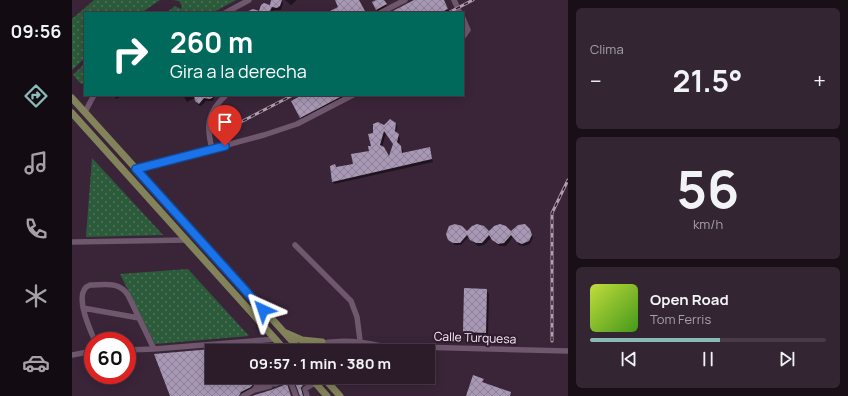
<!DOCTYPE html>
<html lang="es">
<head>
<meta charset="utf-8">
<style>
  :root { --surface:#2c1c2a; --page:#342532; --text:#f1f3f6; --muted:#a6a1a8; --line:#483a47; --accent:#8bbbb9 }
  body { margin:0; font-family:Manrope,sans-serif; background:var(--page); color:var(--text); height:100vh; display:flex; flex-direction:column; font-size:15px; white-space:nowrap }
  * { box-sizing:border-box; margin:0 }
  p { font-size:13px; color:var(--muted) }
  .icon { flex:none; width:22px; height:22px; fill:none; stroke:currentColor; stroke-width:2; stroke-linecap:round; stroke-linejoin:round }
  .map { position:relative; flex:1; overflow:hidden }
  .drawer { display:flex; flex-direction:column; gap:8px; padding:8px; background:#180f17; width:280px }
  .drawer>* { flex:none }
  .top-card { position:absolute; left:12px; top:12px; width:380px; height:84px; border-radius:0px; box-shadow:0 2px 10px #0003,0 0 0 1px var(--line); background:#00695c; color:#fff; overflow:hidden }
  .speed { position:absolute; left:12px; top:332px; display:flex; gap:8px; font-size:20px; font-weight:700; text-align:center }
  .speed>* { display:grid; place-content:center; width:52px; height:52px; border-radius:50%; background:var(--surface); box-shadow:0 2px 10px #0003,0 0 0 1px var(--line); line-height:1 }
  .speed .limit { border:6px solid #d22; background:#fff; color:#111 }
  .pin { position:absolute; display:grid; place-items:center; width:34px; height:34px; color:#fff; margin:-41px -17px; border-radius:50% 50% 50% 0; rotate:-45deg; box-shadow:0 0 4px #0007 }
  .pin .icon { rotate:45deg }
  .me { position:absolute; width:44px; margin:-22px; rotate:318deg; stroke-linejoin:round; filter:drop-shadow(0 0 3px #0008) }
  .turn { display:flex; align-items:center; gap:14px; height:84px; padding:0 20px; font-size:18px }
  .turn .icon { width:52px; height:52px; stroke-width:2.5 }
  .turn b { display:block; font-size:28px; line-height:34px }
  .big { font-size:30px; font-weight:700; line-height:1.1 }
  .drawer .widget { flex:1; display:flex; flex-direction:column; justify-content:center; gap:6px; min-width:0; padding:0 14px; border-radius:6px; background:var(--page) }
  .drawer .dial { align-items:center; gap:0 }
  .dial b { font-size:52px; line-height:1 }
  .song { display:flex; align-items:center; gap:12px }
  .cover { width:48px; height:48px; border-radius:6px; background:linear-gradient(135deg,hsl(70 70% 55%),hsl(100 70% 35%)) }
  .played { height:4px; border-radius:2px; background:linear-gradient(90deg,var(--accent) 55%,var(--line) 55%) }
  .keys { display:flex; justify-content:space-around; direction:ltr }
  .heat { display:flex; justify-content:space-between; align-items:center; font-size:22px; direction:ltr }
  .trip { position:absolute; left:133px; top:344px; width:230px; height:40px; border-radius:0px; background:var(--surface); box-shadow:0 2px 10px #0003,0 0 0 1px var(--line); font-weight:700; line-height:40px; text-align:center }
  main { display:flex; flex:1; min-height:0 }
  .tab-bar { display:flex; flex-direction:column; width:72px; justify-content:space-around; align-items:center; background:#120b11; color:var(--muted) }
  .tab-bar .icon { width:28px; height:28px }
  .tab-bar .on { color:var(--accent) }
  .tab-bar b { font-size:18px; color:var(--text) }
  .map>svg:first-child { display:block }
  .grass { fill:url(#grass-dots) }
  .shadow { fill:#0007; fill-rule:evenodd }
  .building { fill:url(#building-cross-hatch); fill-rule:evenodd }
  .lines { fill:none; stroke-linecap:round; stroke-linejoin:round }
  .minor { stroke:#6f576d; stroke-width:5.5 }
  .major { stroke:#82835a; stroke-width:7 }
  .rail-casing { stroke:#b19faf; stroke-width:3 }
  .rail { stroke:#301b2e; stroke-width:1.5; stroke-dasharray:4.5; stroke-linecap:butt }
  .route-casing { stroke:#114b97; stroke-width:10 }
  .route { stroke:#1a73e8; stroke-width:7 }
  .labels { text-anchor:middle; stroke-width:4; stroke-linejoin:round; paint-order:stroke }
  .street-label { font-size:12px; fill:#feeffc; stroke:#301b2e }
</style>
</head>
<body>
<main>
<nav class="tab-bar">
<b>09:56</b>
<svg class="icon on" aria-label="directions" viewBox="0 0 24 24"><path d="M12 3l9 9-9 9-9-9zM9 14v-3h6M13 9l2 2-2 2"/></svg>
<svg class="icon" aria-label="music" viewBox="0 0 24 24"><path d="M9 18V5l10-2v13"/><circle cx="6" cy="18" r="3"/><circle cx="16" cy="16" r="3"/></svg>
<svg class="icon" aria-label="phone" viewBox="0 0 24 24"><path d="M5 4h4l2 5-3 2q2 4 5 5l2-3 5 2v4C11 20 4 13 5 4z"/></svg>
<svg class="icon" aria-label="climate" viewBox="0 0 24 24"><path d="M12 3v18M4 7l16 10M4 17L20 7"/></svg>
<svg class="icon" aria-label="car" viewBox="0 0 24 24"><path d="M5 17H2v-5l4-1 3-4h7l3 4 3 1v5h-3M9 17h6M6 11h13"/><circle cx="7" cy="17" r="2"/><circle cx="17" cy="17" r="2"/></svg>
</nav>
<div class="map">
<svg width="496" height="396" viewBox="0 0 496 396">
  <defs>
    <pattern id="grass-dots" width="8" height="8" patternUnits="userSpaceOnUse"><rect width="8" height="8" fill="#2c5b3b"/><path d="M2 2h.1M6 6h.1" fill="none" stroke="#4c7358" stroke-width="1.8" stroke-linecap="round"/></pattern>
    <pattern id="building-cross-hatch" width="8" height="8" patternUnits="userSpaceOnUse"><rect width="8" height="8" fill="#a898b5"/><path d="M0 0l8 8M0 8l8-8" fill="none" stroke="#8c8096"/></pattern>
  </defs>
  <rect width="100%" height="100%" fill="#3a2538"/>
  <!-- grass -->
  <path class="grass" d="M22 0H88L69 13H13V58L0 70V19Z
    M101 0H164L140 13H94L103 6 109 9 110 6 107 1Z
    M13 63V82L9 84 1 75Z
    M20 158 91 235 14 237Z
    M116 269 177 336 83 344 48 274Z"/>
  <!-- shadow -->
  <path class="shadow" d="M201 0H209L211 3 209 10H202L200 13H179L188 12 198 6Z
    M213 0H225L219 5Z
    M306 0H312L315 7 306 12 301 2Z
    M345 0H371L378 13H319Z
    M42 95H47L48 97 44 99Z
    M111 95H151L150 97 143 96 141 101H134L129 106 126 105 123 98 115 102Z
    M232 95H281L231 121 220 101Z
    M324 123 325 127 324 133 328 138 327 145 331 150V154L357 148 361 162 262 184 259 167 264 168 282 164 298 151 302 133 313 127ZM314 133 322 144 317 158 310 147Z
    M458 229 461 238 458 244 452 246 447 245 441 237 434 246H428L423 243 420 237 412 245 406 246 401 242 397 236 389 245H383L377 239 395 233H439Z
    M414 290 417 294 416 336H394L392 332Z
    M190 345 196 351H140V377H203L172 396H99L84 355Z
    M224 380 233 390 231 396H229Z"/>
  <!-- building -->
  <path class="building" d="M199 0H210L208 6 205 8 200 7 197 13H172L181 9 187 11 189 5 192 3 198 5Z
    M263 0H287L294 13H254L266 7Z
    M304 0H312L315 4 304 10 300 2Z
    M342 0H372L376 9 368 13H317Z
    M122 95H145L138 99 132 98 127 104 123 101Z
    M230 95H272L228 118 219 101Z
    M318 119 324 123 323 131 327 134 325 142 329 146 330 153 358 147 360 159 260 182 258 166 263 164 264 167 281 164 279 154 297 151 296 146H299L296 134 301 133V124L306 122 312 125ZM312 131 321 144 317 156 312 147 308 145Z
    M383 224 390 226 395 231 400 226 405 224 412 226 417 231 422 226 428 224 434 226 439 231 446 225 453 224 458 229 460 235 457 241 450 244 445 242 439 235 432 243 426 244 420 240 417 235 410 243H404L398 240 395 235 388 243H381L376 240 374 234 377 226Z
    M392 288 415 289 414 333 391 332Z
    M190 344 198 351H144V348Z
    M140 349V377H192L184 380 179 387 169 392 167 396H98L82 354Z
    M401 375 412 379 410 382 439 392 438 396H394Z
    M224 378 231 385 229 388 231 396H228L222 380Z
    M215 384 219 396H180L199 390Z"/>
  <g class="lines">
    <!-- minor -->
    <path class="minor" d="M382 0 388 13
      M153 13 177 0
      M308 13 333 0
      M391 18 396 30 391 37
      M13 112 22 95
      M140 149C134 125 135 113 154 95
      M65 169 192 135 225 124 281 95
      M0 242 114 240
      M223 245 279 301 285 317 289 348
      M11 308 67 318
      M23 341C18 330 0 291 18 285 33 285 47 281 56 295L82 349
      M55 350 82 349 204 339
      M228 351C251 338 284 340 309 346L496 351
      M246 351 302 347
      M0 355 21 351
      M217 378 224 396
      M203 384 220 377
      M182 390 186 384 203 377
      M171 396 182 390 198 386
      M235 396 233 389 243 383"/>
    <!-- major -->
    <path class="major" d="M0 98 229 351
      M0 113 214 351
      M214 333 230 340 250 342
      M251 351 253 350
      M238 377 255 396
      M251 377 268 396"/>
    <defs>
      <path id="rail" d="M376 13 401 0
        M163 125 221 95
        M480 341V213L496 180"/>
    </defs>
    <!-- rail casing -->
    <use href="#rail" class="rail-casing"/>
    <!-- rail -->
    <use href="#rail" class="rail"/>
  </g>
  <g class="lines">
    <defs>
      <path id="route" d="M153 146 64 169 191 310"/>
    </defs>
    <!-- route casing -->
    <use href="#route" class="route-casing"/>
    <!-- route -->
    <use href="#route" class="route"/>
  </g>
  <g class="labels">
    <!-- street labels -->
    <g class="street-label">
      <text transform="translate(403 338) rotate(2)" y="4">Calle Turquesa</text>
    </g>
  </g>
</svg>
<div class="speed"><div class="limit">60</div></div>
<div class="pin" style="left:153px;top:146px;background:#d93025"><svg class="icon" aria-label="arrive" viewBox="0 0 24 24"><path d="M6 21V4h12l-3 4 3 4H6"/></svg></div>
<svg class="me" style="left:191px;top:310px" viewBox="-20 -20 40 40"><path d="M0-17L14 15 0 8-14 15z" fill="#1a73e8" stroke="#fff" stroke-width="4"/></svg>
<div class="trip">09:57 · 1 min · 380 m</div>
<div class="top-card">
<div class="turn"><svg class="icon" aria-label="right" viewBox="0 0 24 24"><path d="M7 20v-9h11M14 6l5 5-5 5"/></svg><div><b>260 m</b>Gira a la derecha</div></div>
</div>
</div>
<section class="drawer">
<div class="widget"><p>Clima</p>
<div class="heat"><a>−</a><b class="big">21.5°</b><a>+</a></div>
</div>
<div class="widget dial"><b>56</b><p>km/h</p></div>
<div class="widget">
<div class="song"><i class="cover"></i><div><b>Open Road</b><p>Tom Ferris</p></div></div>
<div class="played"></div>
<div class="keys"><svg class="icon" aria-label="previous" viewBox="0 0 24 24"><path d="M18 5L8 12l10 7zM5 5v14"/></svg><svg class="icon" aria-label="pause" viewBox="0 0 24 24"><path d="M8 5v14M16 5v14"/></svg><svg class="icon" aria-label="next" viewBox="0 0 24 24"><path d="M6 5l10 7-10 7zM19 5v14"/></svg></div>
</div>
</section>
</main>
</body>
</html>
